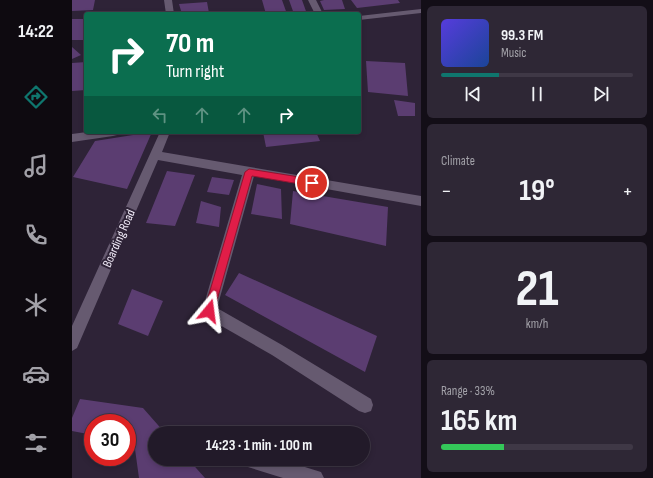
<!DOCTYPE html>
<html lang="en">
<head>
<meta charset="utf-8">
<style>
  :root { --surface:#221a29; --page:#2e2735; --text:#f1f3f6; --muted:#a2a1a8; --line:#3f3846; --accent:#0f766e }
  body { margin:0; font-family:"Sofia Sans Condensed",sans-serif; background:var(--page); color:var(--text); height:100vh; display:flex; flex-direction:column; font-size:15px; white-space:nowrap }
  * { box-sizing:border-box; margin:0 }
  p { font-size:13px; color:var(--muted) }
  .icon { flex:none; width:22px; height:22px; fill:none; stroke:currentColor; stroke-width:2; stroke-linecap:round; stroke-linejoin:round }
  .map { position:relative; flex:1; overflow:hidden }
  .sheet { display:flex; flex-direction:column; gap:6px; padding:6px; background:#130e17; width:232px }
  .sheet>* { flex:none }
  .guide { position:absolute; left:12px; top:12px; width:277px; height:122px; border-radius:4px; box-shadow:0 2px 6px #0003,0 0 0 1px var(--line); background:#0b6e4f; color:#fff; overflow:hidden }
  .speed { position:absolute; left:12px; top:414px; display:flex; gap:8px; font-size:20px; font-weight:700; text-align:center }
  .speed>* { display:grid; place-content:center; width:52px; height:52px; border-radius:50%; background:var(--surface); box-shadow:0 2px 6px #0003,0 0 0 1px var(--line); line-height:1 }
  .speed .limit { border:6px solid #d22; background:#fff; color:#111 }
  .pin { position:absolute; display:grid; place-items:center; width:34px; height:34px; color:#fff; margin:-17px; border:2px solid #fff; border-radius:50%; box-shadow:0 1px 4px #0007 }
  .me { position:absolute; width:44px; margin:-22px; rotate:16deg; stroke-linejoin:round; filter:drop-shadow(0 0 3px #0008) }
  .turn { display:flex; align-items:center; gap:14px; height:84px; padding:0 16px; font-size:18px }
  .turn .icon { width:52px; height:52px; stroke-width:2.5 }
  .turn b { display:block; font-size:28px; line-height:34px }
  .lanes { display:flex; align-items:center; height:38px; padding:0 16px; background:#0003; justify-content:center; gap:20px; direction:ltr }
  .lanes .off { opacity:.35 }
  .big { font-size:30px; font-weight:700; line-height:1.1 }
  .sheet .tile { flex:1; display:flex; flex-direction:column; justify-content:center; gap:6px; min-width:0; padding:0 14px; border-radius:6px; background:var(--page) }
  .sheet .dial { align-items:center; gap:0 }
  .dial b { font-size:52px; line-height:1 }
  .song { display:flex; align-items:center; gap:12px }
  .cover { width:48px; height:48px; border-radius:6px; background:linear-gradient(135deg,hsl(250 70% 55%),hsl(220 70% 35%)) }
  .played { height:4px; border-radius:2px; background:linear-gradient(90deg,var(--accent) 30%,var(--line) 30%) }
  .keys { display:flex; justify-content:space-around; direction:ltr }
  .heat { display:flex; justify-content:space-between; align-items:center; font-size:22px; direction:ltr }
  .charge { height:6px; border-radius:3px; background:linear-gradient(90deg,#34c759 33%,var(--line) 0) }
  .trip { position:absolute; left:76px; top:426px; width:222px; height:40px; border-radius:20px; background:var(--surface); box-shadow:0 2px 6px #0003,0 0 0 1px var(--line); font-weight:700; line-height:40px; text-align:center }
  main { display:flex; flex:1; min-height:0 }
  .menu { display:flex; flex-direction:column; width:72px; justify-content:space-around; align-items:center; background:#0e0a10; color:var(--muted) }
  .menu .icon { width:28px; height:28px }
  .menu .current { color:var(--accent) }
  .menu b { font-size:18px; color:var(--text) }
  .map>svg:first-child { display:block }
  .building { fill:#5b3d71 }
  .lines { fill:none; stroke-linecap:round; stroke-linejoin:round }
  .street { fill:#665a70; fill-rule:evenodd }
  .route { fill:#e11d48; stroke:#92132f }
  .labels { text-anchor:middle; stroke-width:4; stroke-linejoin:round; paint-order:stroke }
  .street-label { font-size:13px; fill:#f0eaf7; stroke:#2e2337 }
</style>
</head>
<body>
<main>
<nav class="menu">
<b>14:22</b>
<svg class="icon current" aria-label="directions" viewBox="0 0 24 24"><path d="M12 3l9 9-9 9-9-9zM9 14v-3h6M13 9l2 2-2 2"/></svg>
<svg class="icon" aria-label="music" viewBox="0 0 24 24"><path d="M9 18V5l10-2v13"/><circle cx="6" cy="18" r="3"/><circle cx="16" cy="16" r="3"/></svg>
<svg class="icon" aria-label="phone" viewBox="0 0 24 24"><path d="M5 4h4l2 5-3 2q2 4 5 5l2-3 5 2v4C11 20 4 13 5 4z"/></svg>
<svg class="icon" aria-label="climate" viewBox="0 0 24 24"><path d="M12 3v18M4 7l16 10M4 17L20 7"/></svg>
<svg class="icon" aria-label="car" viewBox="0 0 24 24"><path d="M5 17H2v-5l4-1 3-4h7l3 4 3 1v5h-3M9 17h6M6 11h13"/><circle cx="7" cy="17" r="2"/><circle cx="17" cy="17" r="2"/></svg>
<svg class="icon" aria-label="filters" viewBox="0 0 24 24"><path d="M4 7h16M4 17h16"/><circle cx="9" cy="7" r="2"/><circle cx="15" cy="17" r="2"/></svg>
</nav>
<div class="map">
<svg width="349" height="478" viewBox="0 0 349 478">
  <rect width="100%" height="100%" fill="#2e2337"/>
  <!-- building -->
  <path class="building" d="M0 0H23L21 10 0 11Z
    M190 0H210L215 14H194Z
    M217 0H230L235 14H222Z
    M252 0H270L273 9 252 10 248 1Z
    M279 0H326L328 3 285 8Z
    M135 2 137 13 110 14 107 4Z
    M0 19H14V40H0Z
    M0 47 9 55 0 59Z
    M294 61 333 63 336 96 296 92Z
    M14 62V90L0 91V63Z
    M322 100 343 103V116H326Z
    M80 132 55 189 1 177 23 141Z
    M191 132H244L248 141 194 147Z
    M95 171 123 175 103 226 74 223Z
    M140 177 162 180 157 195 135 192Z
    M185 184 209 189 210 219 179 214Z
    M221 191 316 207 314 246 218 224Z
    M129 201 149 207 147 227 124 223Z
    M167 273 305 336 293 372 153 295Z
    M60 289 91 301 76 336 46 324Z
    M8 399 71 408 93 433H83V459H116L133 478H67L62 442 55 441V423H21V435L0 431V418Z"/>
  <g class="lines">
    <!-- street -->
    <path class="street" d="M92 0H100L102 14H94Z
      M236 0H244L251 14H243Z
      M349 9V13L287 20V16Z
      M15 132H46L45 135 41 136 0 142V134Z
      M88 132H98L90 152 349 196V206L182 176 145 308 210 345 299 399 301 405 299 411 293 413 287 411 200 355 132 316 130 311 170 175 86 160 5 348 0 351V326Z
      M174 459H207L249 472 252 478H211L176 467 173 461Z"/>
  </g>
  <!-- route -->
  <path class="route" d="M177 169 240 179 244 183 240 186 180 176 142 311 141 314 137 316 133 314 132 311 173 172Z"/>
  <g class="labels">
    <!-- street labels -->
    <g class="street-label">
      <text transform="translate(46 238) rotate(-66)" y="5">Boarding Road</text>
    </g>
  </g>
</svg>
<div class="speed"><div class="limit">30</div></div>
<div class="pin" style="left:240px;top:183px;background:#d93025"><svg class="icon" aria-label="arrive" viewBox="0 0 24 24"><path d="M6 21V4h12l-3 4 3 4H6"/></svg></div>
<svg class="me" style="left:137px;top:311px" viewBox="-20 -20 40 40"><path d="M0-17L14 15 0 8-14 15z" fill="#e11d48" stroke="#fff" stroke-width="4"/></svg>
<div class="trip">14:23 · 1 min · 100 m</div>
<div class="guide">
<div class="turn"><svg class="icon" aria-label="right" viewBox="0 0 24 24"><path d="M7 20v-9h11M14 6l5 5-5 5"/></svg><div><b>70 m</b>Turn right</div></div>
<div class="lanes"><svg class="icon off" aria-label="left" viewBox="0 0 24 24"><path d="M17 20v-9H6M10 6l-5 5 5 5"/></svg><svg class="icon off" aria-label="ahead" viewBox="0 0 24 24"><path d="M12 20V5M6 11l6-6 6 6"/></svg><svg class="icon off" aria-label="ahead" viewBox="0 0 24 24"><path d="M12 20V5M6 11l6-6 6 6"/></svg><svg class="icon" aria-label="right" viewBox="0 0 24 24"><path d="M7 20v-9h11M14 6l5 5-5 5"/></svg></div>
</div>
</div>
<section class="sheet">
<div class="tile">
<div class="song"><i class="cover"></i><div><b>99.3 FM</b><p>Music</p></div></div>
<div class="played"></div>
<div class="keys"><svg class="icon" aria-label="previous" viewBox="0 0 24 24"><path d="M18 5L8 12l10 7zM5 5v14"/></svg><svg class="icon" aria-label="pause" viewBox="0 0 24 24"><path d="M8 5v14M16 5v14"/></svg><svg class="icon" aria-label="next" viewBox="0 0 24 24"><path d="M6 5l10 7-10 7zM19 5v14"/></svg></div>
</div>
<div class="tile"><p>Climate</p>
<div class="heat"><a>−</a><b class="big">19°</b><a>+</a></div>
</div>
<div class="tile dial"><b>21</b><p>km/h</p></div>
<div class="tile"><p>Range · 33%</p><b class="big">165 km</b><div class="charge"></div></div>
</section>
</main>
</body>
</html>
